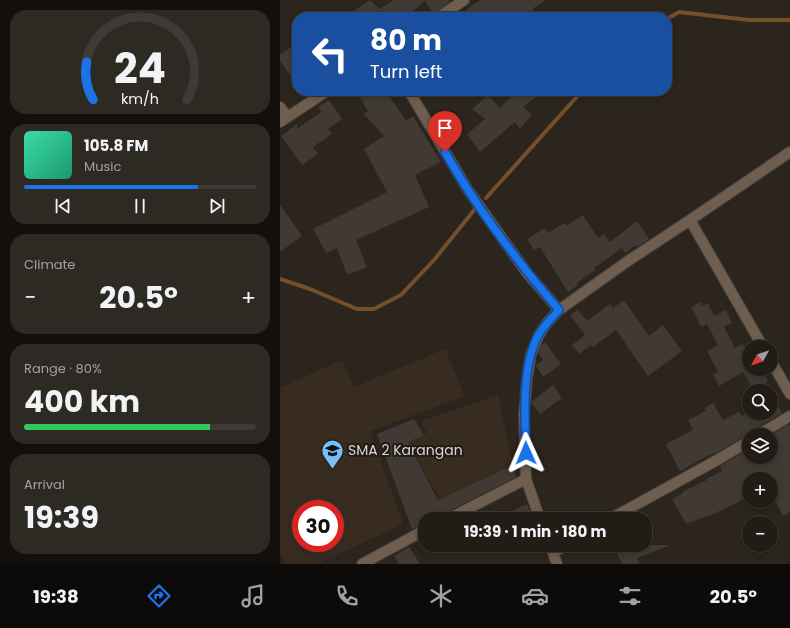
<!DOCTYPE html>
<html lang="en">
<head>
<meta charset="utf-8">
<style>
  :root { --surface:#211c16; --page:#2d2923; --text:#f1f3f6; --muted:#a2a1a1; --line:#3e3a35; --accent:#1a73e8 }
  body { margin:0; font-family:Poppins,sans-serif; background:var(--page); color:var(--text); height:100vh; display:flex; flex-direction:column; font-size:15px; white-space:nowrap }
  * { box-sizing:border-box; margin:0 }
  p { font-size:13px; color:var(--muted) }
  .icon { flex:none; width:22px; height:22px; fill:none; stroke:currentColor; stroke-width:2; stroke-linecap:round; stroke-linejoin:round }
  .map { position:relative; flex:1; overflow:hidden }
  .sheet { display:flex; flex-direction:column; gap:10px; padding:10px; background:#120f0c; width:280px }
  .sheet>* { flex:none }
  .guide { position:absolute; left:12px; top:12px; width:380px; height:84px; border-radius:16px; box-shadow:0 2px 6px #0003,0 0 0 1px var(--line); background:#1a4fa0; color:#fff; overflow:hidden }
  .needle { width:26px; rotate:230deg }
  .controls { position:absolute; left:462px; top:340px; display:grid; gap:8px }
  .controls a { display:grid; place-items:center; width:36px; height:36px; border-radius:50%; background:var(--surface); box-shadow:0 2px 6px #0003,0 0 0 1px var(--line); font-size:20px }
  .speed { position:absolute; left:12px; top:500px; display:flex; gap:8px; font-size:20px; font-weight:700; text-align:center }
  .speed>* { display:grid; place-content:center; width:52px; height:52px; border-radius:50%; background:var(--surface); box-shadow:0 2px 6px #0003,0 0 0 1px var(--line); line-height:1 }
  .speed .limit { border:6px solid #d22; background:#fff; color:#111 }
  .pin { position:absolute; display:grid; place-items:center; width:34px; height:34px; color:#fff; margin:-41px -17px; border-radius:50% 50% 50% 0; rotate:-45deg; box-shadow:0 0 4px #0007 }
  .pin .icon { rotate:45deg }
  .me { position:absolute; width:44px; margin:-22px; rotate:359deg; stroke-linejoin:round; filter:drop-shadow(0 0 3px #0008) }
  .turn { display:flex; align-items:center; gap:14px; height:84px; padding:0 12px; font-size:18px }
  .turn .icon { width:52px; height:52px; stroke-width:2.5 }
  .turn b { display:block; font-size:28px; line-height:34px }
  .big { font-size:30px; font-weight:700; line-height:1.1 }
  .sheet .widget { flex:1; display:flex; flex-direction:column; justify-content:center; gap:6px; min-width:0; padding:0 14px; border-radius:16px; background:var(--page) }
  .sheet .dial { align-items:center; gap:0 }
  .dial svg { height:104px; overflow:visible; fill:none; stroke:var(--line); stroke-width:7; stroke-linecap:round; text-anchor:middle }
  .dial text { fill:var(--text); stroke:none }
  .song { display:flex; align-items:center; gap:12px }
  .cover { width:48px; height:48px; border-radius:6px; background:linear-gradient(135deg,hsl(160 70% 55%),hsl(160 70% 35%)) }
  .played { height:4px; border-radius:2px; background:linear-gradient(90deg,var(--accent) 75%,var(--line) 75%) }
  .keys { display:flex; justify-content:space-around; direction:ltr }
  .heat { display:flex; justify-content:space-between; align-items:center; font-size:22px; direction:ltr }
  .charge { height:6px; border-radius:3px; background:linear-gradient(90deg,#34c759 80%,var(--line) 0) }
  .trip { position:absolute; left:138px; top:512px; width:234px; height:40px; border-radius:16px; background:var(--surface); box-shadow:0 2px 6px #0003,0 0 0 1px var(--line); font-weight:700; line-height:40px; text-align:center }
  .tabs { display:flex; height:64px; justify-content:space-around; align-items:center; background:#0d0b09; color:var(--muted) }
  .tabs .icon { width:28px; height:28px }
  .tabs .on { color:var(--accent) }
  .tabs b { font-size:18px; color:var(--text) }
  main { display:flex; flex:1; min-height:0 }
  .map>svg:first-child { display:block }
  .built { fill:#382c21; fill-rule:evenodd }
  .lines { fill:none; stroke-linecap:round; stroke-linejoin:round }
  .stream { stroke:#744f2c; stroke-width:4 }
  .building { fill:#413933 }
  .street-casing { stroke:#48413b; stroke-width:12 }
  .street { stroke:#6e5e4f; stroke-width:10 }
  .route-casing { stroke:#114b97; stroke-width:10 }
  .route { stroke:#1a73e8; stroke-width:7 }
  .labels { text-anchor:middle; stroke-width:4; stroke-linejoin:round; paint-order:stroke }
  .poi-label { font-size:14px; fill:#dcd7d3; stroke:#221b15; text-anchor:start }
</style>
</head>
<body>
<main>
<section class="sheet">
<div class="widget dial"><svg viewBox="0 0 100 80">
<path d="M14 69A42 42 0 1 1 86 69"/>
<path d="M14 69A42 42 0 0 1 9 40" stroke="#1a73e8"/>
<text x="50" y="56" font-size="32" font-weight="700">24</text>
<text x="50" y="72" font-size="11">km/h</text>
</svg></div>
<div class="widget">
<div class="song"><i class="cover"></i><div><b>105.8 FM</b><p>Music</p></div></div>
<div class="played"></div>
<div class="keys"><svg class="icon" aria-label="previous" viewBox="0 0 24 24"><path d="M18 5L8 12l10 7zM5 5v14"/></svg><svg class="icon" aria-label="pause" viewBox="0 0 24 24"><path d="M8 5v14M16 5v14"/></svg><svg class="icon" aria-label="next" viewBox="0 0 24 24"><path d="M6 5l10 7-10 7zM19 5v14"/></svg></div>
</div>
<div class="widget"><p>Climate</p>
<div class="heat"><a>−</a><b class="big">20.5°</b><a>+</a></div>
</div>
<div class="widget"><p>Range · 80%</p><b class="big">400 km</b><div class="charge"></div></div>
<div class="widget"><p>Arrival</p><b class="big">19:39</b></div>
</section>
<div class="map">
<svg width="510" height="564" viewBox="0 0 510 564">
  <rect width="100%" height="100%" fill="#2c251e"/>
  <!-- built -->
  <path class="built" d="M165 349 185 396 90 431 123 524 37 564H6L0 553V388L62 360 74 387ZM21 509H55V543H21Z
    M218 395 233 465 160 499 128 442 147 433 141 421Z"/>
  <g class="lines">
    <!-- stream -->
    <path class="stream" d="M387 19 399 12 469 20H510
      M206 198 302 91
      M0 279 30 289 77 309H94L121 295 154 260 195 209"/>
  </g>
  <!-- building -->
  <path class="building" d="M90 0 99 9 114 0H168L170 2 153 14 145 1 126 17H79L75 10Z
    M200 0H265L254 8 248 17H171L177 13 179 15Z
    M17 44V85L0 61V54Z
    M76 91H106L126 121 133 116 161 162 135 175 149 207 76 240 87 267 67 275 57 248 46 253 33 229 107 192 84 149 104 136 84 114 88 111Z
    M237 91H265L243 107 252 115 240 129 235 122 200 152 187 134 205 119 192 109 206 97 211 98 220 108Z
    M49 100 62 119 48 129 52 134 33 147 38 154 22 165 1 136 17 124V129L41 112 38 107Z
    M0 205 22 236 0 252Z
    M303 215 318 238 324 234 330 242 357 221 369 239 357 247 356 245 345 253 342 248 314 268 315 270 297 283 298 285 288 292 260 247 254 250 247 239 265 228 268 233 284 223 286 226Z
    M344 300 369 336 383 325 402 351 368 376 336 330 313 347 311 345 299 354 292 345 305 335 290 315 298 310 307 321 330 304 333 308Z
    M420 302 422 306 428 303 434 316 446 310 452 323 444 327 455 348 463 344 469 354V369H481L488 381 486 383 491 391H474L463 372 439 386 433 375 438 372 427 351 438 345 427 324 421 327 411 307Z
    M265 342 281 364 263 377 256 366V365L263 360 258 353 262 345Z
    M273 385 282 398 260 414 251 403 252 401Z
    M491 394 502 413 475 429 472 435H466L434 454 433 453 400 471 386 444 413 430 408 420 426 411 424 408 433 403 443 420 459 412 462 416 468 413H491Z
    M134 419 144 435 128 442 158 500 233 465 236 477 165 513 162 519H145V524L132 529 97 434Z
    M509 424 510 427V512L503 516 491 493V479H469V497L429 516V515L406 524 392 499 403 493 402 492 427 480 426 479 442 471 440 466 469 449V457H491V451L495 449 491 441V435Z
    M247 504 253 519H215Z
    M333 545H388V546L357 558 360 564H342Z
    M129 547 140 564H119L114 556Z"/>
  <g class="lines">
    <defs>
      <path id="street" d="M159 17 184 0
        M129 91 188 190 247 273 279 310
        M0 107 8 117
        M0 122 47 91
        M410 220 483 347
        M491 361 510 394
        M478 435 510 416
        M168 519 246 479
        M260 519 246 479 244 415 247 378 251 354 259 335 267 323 279 310 345 263 410 220 510 152
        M330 519 439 459 469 441
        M270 545 277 564
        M273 553 285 545
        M82 564 145 530"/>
    </defs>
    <!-- street casing -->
    <use href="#street" class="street-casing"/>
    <!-- street -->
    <use href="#street" class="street"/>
  </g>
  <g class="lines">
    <defs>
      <path id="route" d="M165 152C197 209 237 261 279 310 272 318 265 325 259 334 241 365 245 419 246 453"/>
    </defs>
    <!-- route casing -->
    <use href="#route" class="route-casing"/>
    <!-- route -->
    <use href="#route" class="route"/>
  </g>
  <!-- icons -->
  <defs>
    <symbol id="school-pin" viewBox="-11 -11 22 30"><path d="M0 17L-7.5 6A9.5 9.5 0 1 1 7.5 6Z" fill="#78bff7" stroke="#221b15"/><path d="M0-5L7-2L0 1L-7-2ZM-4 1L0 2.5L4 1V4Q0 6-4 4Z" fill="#111"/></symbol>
  </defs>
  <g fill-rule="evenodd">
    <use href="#school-pin" x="40" y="438" width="25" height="34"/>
  </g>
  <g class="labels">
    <!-- poi labels -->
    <g class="poi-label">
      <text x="68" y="455">SMA 2 Karangan</text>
    </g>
  </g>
</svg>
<div class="controls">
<a><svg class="needle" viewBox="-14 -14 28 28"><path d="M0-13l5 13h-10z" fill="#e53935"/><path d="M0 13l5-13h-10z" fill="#a2a1a1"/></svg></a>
<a><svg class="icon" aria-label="search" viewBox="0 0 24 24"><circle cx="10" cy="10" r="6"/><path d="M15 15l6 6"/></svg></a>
<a><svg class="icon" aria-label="layers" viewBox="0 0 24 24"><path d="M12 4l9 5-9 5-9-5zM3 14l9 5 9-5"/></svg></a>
<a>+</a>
<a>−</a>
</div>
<div class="speed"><div class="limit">30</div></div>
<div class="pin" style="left:165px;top:152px;background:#d93025"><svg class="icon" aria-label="arrive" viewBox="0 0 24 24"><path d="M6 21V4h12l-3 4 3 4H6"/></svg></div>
<svg class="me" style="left:246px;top:453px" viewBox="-20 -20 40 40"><path d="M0-17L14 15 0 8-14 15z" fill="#1a73e8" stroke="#fff" stroke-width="4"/></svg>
<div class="trip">19:39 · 1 min · 180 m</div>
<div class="guide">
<div class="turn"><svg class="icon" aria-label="left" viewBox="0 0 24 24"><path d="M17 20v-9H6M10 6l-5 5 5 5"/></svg><div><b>80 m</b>Turn left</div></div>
</div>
</div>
</main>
<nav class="tabs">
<b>19:38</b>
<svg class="icon on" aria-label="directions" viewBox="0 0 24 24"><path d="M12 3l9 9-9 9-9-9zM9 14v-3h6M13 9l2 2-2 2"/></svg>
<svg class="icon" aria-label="music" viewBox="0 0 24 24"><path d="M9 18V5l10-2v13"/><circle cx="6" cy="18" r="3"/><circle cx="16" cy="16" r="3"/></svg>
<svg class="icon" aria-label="phone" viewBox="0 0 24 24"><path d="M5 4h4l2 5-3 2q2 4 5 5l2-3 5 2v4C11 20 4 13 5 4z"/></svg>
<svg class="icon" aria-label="climate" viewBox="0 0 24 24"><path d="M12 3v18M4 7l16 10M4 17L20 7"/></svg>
<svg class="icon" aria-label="car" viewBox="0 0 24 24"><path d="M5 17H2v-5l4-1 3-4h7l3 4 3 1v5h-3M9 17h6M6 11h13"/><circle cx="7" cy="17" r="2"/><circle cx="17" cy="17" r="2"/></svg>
<svg class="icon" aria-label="filters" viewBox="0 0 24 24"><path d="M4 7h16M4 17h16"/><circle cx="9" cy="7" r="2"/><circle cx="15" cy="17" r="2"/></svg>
<b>20.5°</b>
</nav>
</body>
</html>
